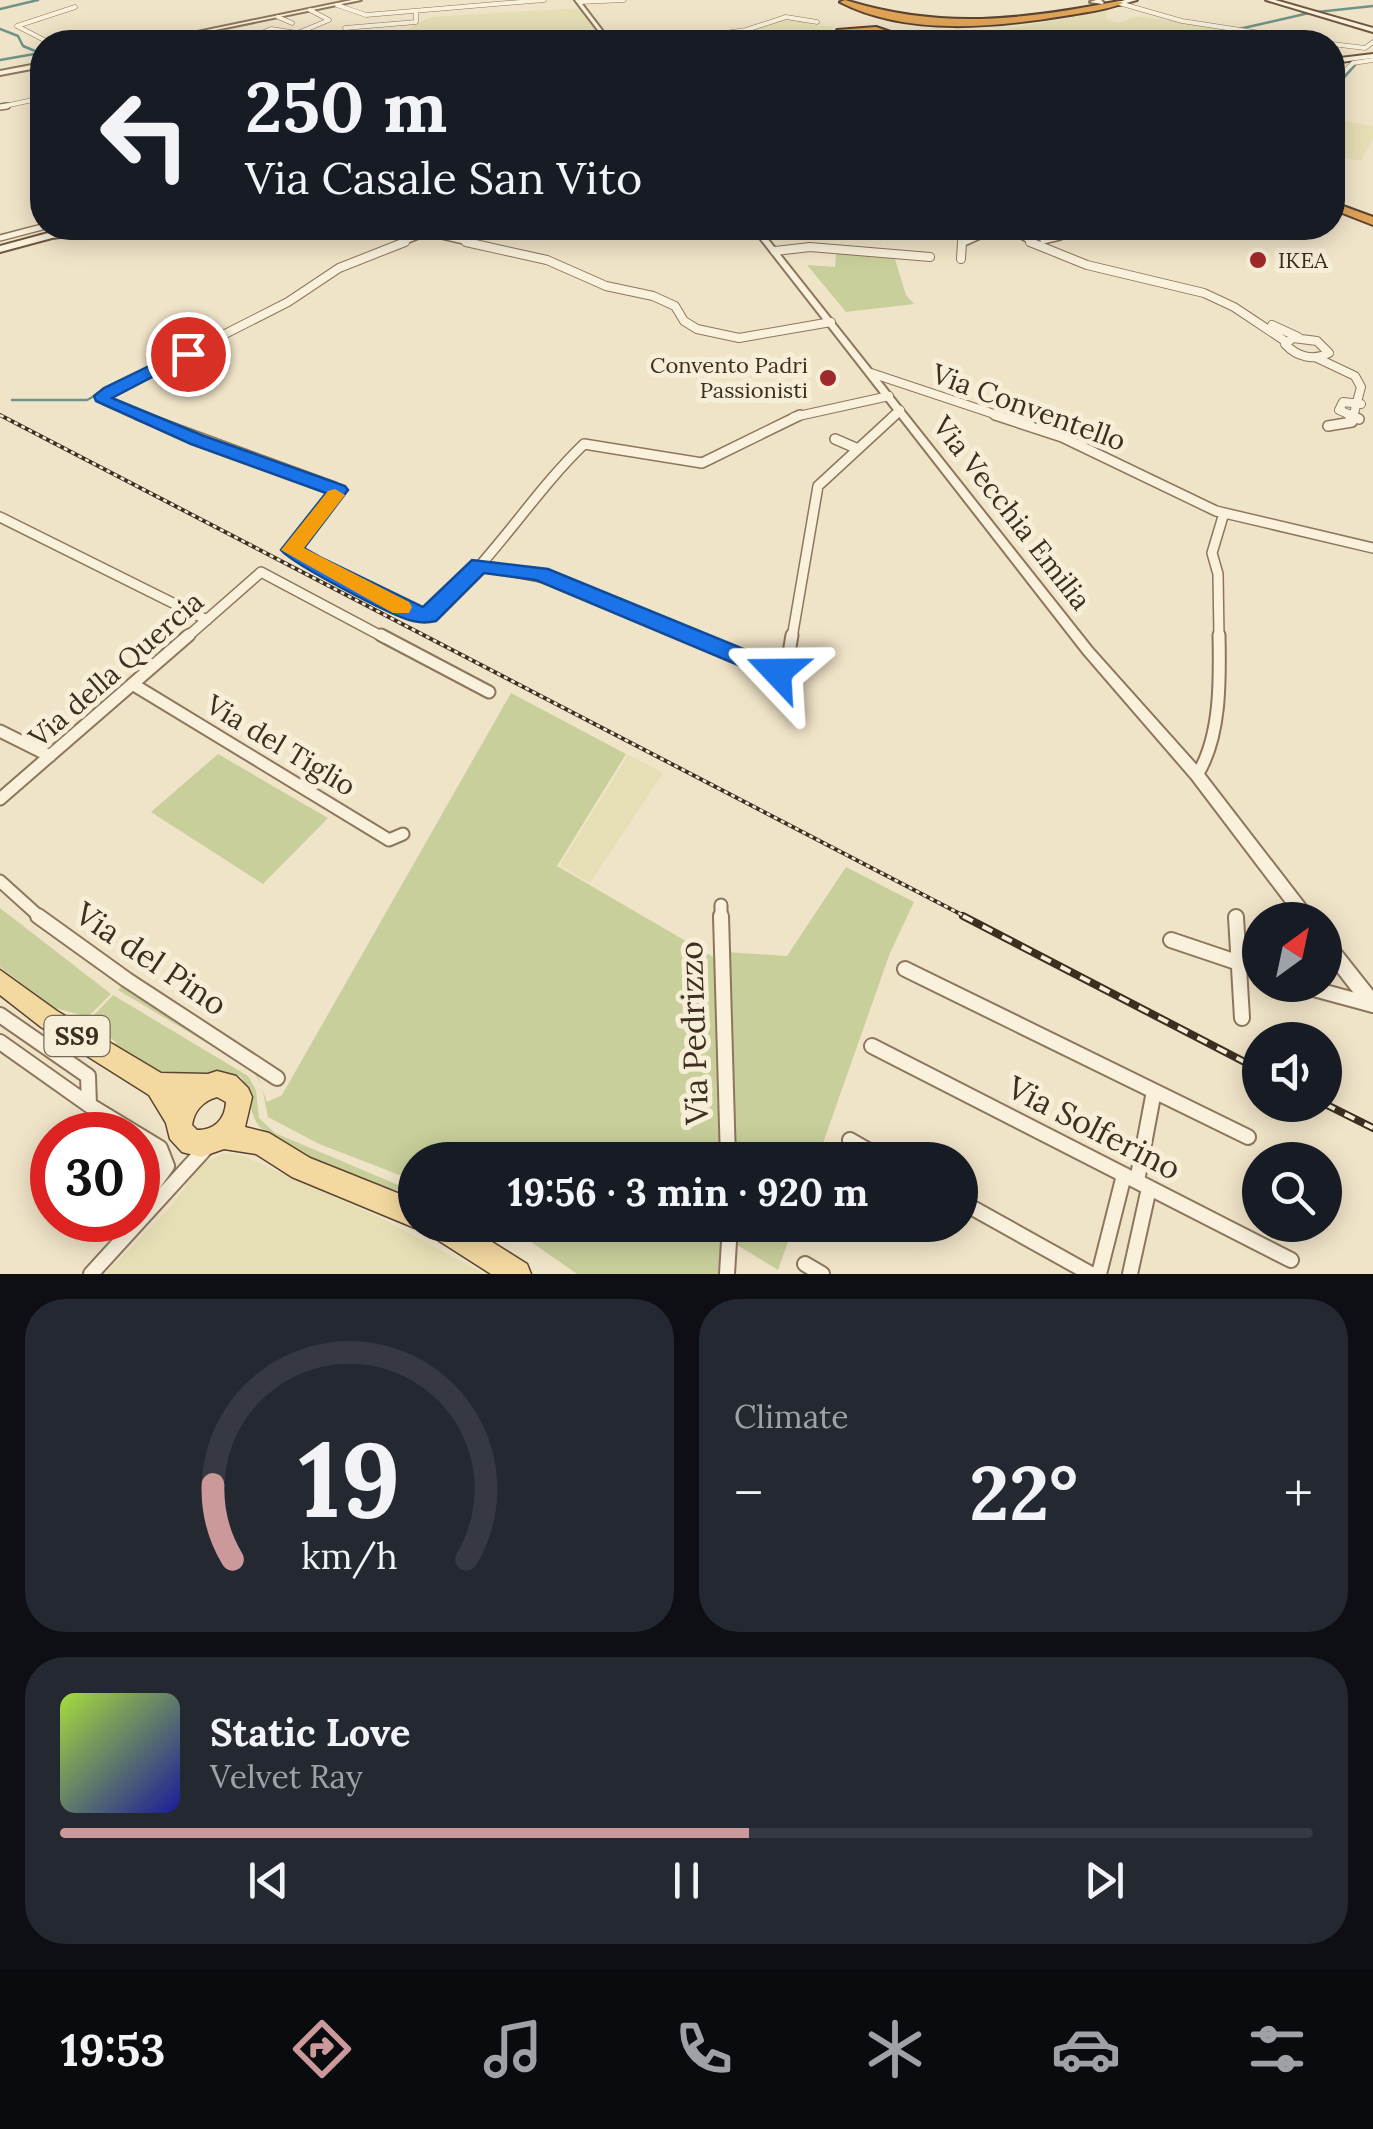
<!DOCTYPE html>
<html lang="en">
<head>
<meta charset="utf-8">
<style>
  :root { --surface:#171b24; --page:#242831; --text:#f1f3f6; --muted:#9ea1a6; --line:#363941; --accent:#cc999b }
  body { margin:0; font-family:Lora,serif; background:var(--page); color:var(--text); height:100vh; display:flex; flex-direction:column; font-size:38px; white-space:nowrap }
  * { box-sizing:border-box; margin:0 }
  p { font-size:32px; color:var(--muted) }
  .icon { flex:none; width:55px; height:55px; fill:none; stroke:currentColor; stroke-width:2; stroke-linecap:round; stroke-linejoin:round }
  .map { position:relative; height:1274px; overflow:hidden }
  .sheet { display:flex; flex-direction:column; gap:25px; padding:25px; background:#0d0f14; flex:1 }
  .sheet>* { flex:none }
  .guide { position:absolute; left:30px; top:30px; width:1315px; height:210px; border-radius:40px; box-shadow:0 5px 25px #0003; background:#171b24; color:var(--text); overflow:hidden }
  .needle { width:65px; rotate:33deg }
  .controls { position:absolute; left:1242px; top:902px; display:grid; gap:20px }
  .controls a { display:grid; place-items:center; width:100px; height:100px; border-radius:50%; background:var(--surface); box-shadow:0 5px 25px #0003; font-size:50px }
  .speed { position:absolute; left:30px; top:1112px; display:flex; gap:20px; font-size:50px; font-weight:700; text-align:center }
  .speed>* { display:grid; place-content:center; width:130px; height:130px; border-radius:50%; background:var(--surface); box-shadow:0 5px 25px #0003; line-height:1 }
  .speed .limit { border:15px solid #d22; background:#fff; color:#111 }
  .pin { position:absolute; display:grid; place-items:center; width:85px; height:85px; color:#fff; margin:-42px; border:5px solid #fff; border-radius:50%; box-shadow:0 2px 10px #0007 }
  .me { position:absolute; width:110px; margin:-55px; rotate:293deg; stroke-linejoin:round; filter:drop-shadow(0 0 8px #0008) }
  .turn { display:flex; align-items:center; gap:35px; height:210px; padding:0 50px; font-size:45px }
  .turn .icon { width:130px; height:130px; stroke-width:2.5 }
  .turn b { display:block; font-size:70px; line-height:85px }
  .big { font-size:75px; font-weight:700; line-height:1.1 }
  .sheet .tile { flex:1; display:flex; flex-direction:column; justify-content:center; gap:15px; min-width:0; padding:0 35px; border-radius:40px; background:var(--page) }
  .sheet .dial { align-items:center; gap:0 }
  .dial svg { height:260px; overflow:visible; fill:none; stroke:var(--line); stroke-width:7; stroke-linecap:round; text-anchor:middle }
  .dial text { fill:var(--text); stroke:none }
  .song { display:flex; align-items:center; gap:30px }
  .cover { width:120px; height:120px; border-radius:15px; background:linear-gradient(135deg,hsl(80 70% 55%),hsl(240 70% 35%)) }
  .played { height:10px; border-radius:5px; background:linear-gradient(90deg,var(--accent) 55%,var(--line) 55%) }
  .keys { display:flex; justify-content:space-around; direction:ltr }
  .heat { display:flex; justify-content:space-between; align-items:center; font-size:55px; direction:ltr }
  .sheet .tiles { flex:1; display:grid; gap:25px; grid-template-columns:1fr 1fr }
  .tile:last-child { grid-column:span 2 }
  .trip { position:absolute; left:398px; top:1142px; width:580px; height:100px; border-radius:50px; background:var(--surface); box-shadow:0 5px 25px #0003; font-weight:700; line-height:100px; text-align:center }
  .dock { display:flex; height:160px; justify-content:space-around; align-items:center; background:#090b0e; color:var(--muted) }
  .dock .icon { width:70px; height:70px }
  .dock .current { color:var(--accent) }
  .dock b { font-size:45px; color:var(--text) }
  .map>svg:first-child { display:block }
  .farmland { fill:#e6deb5 }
  .green { fill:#c9cf9b }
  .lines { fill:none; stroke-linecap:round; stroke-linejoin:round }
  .stream { stroke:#6f938a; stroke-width:2.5 }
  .minor-far5-casing { stroke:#8d765c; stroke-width:5 }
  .minor-far4-casing { stroke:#8d765c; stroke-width:8 }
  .minor-far3-casing { stroke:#8d765c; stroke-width:10 }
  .minor-far2-casing { stroke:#8d765c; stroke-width:12 }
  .minor-far1-casing { stroke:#8d765c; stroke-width:15 }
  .minor-casing { stroke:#8d765c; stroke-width:18 }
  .tertiary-casing { stroke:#8d765c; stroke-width:4 }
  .secondary-casing { stroke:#6f573f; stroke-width:4 }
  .primary-casing { stroke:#5b4430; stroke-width:3 }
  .motorway-casing { stroke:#5b4430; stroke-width:4 }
  .minor-far5 { stroke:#faf1dc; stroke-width:4 }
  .minor-far4 { stroke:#faf1dc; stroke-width:5 }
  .minor-far3 { stroke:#faf1dc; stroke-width:8 }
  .minor-far2 { stroke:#faf1dc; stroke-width:9 }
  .minor-far1 { stroke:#faf1dc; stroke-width:11 }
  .minor { stroke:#faf1dc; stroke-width:14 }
  .tertiary { fill:#faf1dc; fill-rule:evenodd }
  .secondary { fill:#faf1dc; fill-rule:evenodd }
  .primary { fill:#f3d9a0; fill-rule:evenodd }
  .motorway { fill:#e0a458; fill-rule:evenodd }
  .rail-far1-casing { stroke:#3d2e20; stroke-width:4 }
  .rail-casing { stroke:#3d2e20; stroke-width:8 }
  .rail-far1 { stroke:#f7eed8; stroke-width:2.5; stroke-dasharray:4; stroke-linecap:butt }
  .rail { stroke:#f7eed8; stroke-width:4; stroke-dasharray:11; stroke-linecap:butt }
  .motorway-bridge-casing { stroke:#5b4430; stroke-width:10; stroke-linecap:butt }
  .motorway-bridge { stroke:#e0a458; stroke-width:9 }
  .route { fill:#1a73e8; stroke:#114b97; stroke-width:2.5 }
  .slow { fill:#f59e0b }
  .poi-dot { fill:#9e2a2b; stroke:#f7eed8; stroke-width:4 }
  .labels { text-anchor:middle; stroke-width:10; stroke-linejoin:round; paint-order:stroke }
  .far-poi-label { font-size:22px; fill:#3d2e20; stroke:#f7eed8; text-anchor:start }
  .shield { fill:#f7eed8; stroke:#756857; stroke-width:2.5 }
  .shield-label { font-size:25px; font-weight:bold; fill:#3d2e20 }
  .street-label { font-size:28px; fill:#3d2e20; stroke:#f7eed8 }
  .near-street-label { font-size:32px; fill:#3d2e20; stroke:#f7eed8 }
</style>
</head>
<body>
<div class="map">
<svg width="1373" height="1274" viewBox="0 0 1373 1274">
  <rect width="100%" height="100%" fill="#f0e4c8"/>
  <!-- farmland -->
  <path class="farmland" d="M581 8 596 30 554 31V37H600L604 42 390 39 430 17Z
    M1101 12H1107L1106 19 1118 23 1137 16 1241 31 1216 42H1156L1150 38 1122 42H981L997 31Z
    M786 17 813 25 833 26 830 36 840 42H665L747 31Z
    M1332 119 1373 126V139L1361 161 1333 155Z
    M628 755 663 773 590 883 560 865Z
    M222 1154H239L377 1216 485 1274H105L171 1207 201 1164Z"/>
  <!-- green -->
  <path class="green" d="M836 253 894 256 906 295 914 304 846 312 807 265 835 267Z
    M511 693 626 754 557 866 715 958 720 1160H415V1181L319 1144 268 1117 262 1087 254 1071 118 990 121 987 256 1071 267 1102 282 1095Z
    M218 754 328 818 263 884 151 812Z
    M846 867 914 902 890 953 817 1160H734L726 952 787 956Z
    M0 908 111 994 88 1017 55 1008 0 967Z
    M113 995 248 1076 256 1090 259 1118 275 1133 415 1192V1197C378 1183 283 1154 259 1126 247 1111 253 1091 240 1076 216 1066 194 1086 169 1080 151 1074 130 1057 113 1047L116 1043 91 1018Z
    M507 1225H722L718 1274H577Z
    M736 1225H794L778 1270 737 1245Z"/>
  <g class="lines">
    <!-- stream -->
    <path class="stream" d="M0 9 38 0
      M1317 12 1373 6
      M0 29 18 36 23 46 40 53 0 60
      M1239 29 1309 13
      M1155 39 1220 36 1234 30
      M1135 42 1151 39
      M1332 91 1357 63
      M143 232 196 228
      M12 400H87L100 393"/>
    <defs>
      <path id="minor-far5" d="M580 2 624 0
        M1119 3 1182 21 1318 42
        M337 5 366 15 544 0
        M278 17 292 23
        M345 28 416 22V11
        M252 37 271 29 297 33
        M48 42 17 26 75 7
        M276 42 329 20 310 10
        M663 42 746 30 786 17 817 22
        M1332 44 1365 48 1373 42
        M1332 84 1353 63 1373 60
        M0 107 42 98"/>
      <path id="minor-far4" d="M0 107 7 106
        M407 228 477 244
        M1007 228 1036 244
        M0 238 42 227
        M1043 241 1060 237 1059 228
        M398 244 438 228
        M962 244 997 228"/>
      <path id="minor-far3" d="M466 242 547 260 606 286 653 296 675 306 684 321 697 329 739 338 831 322
        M1030 242 1087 265 1204 293 1234 307 1285 341
        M775 251 810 247 930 257
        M961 259 962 242
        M1272 325 1298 337
        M1293 338 1317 341 1329 353C1313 361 1297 357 1285 344Z
        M1317 358 1355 376 1361 387 1353 417
        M871 373 1003 417
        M143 417 105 401 103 396 288 302 339 268 405 242
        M794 417 889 396
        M892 417 900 410
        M1355 417 1339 410 1343 402 1361 404"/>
      <path id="minor-far2" d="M138 415 334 487 338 491 292 550 414 614 428 615C490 567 528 498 584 444L702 463 800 415
        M995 415 1062 437 1216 511 1373 548
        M1349 415 1359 419
        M1328 426 1352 422 1354 415
        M835 439 858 449
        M0 517 207 620
        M480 565 566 582 696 638
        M186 638 261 572 385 638
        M792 638 818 486 895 415
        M1219 638 1218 574 1212 553 1224 513"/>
      <path id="minor-far1" d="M381 635 489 692
        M690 635 777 672 786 671 792 635
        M134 685 389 840 403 834
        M0 731 50 756
        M1197 775C1221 737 1220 680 1219 635
        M0 799 189 635
        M0 881 41 918
        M721 905V918"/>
      <path id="minor" d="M38 916 127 980 277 1078
        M721 916 728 1160
        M1236 917 1242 1018
        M1171 940 1260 970
        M905 969 1248 1137
        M1299 985 1373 1005
        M0 1015 88 1076 89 1105
        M0 1042 89 1105 160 1148 167 1166 154 1184
        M872 1046 1291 1260
        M850 1140 885 1160
        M1137 1181 1154 1091
        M960 1201 1091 1274
        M805 1264 822 1274
        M91 1274 205 1149
        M727 1274 730 1225
        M1099 1274 1124 1175
        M1130 1274 1149 1188"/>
      <path id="tertiary" d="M352 0H361L157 42H149Z
        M575 0H579L611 42H607Z
        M1096 0H1101L1104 3 1102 4 1090 2Z
        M42 63V67L0 75V71Z
        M752 228H759L1092 648 1202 771 1317 920H1299L1192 779 1084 654Z
        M1325 935 1331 938 1373 991V1012L1367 1010 1325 956Z"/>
      <path id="secondary" d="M1125 0H1137L1119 5 1116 3Z
        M1266 0H1275L1373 28V32Z
        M1373 54V58L1332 63V59Z
        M94 228H118L113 231 52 238 0 252V246L52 232Z"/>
      <path id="primary" d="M0 970 57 1011 161 1073 208 1074 217 1071 236 1076 248 1088 252 1097 245 1127 269 1133 310 1158 415 1200V1225H421L415 1228 292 1177 256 1154 224 1149 201 1157 182 1152 170 1139 166 1123 149 1095 41 1027 0 995ZM217 1097 226 1102C225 1120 214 1130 197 1130L192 1125C194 1111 203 1101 217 1097Z
        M426 1225H465L527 1264 531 1274H491L430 1235Z"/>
      <path id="motorway" d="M845 0C941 30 1022 20 1119 1L1123 3C1107 10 1087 12 1070 15 998 27 908 37 840 2Z
        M876 27 914 40 915 42H905L875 31 837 30Z
        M1332 202 1373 217V225L1332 209Z"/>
    </defs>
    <!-- minor-far5 casing -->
    <use href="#minor-far5" class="minor-far5-casing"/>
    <!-- minor-far4 casing -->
    <use href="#minor-far4" class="minor-far4-casing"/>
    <!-- minor-far3 casing -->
    <use href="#minor-far3" class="minor-far3-casing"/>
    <!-- minor-far2 casing -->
    <use href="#minor-far2" class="minor-far2-casing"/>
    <!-- minor-far1 casing -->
    <use href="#minor-far1" class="minor-far1-casing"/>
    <!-- minor casing -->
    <use href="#minor" class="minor-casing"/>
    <!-- tertiary casing -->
    <use href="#tertiary" class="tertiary-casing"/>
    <!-- secondary casing -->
    <use href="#secondary" class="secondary-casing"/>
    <!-- primary casing -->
    <use href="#primary" class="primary-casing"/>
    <!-- motorway casing -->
    <use href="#motorway" class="motorway-casing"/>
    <!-- minor-far5 -->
    <use href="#minor-far5" class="minor-far5"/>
    <!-- minor-far4 -->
    <use href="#minor-far4" class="minor-far4"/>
    <!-- minor-far3 -->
    <use href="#minor-far3" class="minor-far3"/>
    <!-- minor-far2 -->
    <use href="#minor-far2" class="minor-far2"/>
    <!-- minor-far1 -->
    <use href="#minor-far1" class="minor-far1"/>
    <!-- minor -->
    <use href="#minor" class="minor"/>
    <!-- tertiary -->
    <use href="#tertiary" class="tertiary"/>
    <!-- secondary -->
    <use href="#secondary" class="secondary"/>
    <!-- primary -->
    <use href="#primary" class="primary"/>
    <!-- motorway -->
    <use href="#motorway" class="motorway"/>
    <defs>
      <path id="rail-far1" d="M0 415 968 918"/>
      <path id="rail" d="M963 916 1260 1070
        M1325 1104 1373 1128"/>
    </defs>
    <!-- rail-far1 casing -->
    <use href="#rail-far1" class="rail-far1-casing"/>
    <!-- rail casing -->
    <use href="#rail" class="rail-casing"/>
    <!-- rail-far1 -->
    <use href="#rail-far1" class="rail-far1"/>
    <!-- rail -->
    <use href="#rail" class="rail"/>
    <defs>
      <path id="motorway-bridge" d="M902 42 929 38"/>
    </defs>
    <!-- motorway-bridge casing -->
    <use href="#motorway-bridge" class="motorway-bridge-casing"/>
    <!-- motorway-bridge -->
    <use href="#motorway-bridge" class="motorway-bridge"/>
  </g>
  <!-- route -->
  <path class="route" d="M182 350 196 354 112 398 204 436 345 486 348 490 304 548 320 557 423 607 472 560 548 569 785 666 789 672 777 681 769 678 536 580 484 573 436 621C428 623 421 623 413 621 393 617 293 564 281 550L326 493 191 444 96 401 94 396 104 388Z"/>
  <!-- slow -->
  <path class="slow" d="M335 489 345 495 304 548 409 602 412 607 409 613H393L281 550 328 491Z"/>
  <!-- markers -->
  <g class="poi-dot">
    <circle cx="1258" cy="260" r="10"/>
    <circle cx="828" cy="378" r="10"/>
  </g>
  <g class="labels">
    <!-- far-poi labels -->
    <g class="far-poi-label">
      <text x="1278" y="268">IKEA</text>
      <text x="808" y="373" text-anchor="end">Convento Padri<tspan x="808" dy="25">Passionisti</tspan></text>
    </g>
    <!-- shield labels -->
    <rect class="shield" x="44.5" y="1016" width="65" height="40" rx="8"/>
    <g class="shield-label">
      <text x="77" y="1045">SS9</text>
    </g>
    <!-- street labels -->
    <g class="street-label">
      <text transform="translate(1029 407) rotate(20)" y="10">Via Conventello</text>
      <text transform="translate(1012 513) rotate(52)" y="10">Via Vecchia Emilia</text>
      <text transform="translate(116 669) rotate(-41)" y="10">Via della Quercia</text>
      <text transform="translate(281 745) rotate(31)" y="10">Via del Tiglio</text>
    </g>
    <!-- near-street labels -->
    <g class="near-street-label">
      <text transform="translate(151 959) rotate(34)" y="11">Via del Pino</text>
      <text transform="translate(694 1033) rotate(-92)" y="11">Via Pedrizzo</text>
      <text transform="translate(1094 1128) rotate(27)" y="11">Via Solferino</text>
    </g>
  </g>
</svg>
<div class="controls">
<a><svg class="needle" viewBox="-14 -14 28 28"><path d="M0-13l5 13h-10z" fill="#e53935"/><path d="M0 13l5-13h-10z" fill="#9ea1a6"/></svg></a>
<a><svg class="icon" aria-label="sound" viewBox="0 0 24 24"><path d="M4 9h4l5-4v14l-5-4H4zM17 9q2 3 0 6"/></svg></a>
<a><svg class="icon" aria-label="search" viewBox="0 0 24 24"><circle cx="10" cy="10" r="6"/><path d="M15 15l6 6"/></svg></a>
</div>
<div class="speed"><div class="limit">30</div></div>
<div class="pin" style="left:188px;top:354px;background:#d93025"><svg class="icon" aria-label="arrive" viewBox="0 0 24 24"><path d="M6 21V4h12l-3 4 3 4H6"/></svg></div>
<svg class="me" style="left:777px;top:672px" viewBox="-20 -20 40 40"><path d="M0-17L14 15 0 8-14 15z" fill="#1a73e8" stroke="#fff" stroke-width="4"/></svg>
<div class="trip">19:56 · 3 min · 920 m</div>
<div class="guide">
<div class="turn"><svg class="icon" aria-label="left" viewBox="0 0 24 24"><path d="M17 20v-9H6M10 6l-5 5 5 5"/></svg><div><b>250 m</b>Via Casale San Vito</div></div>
</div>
</div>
<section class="sheet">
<div class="tiles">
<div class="tile dial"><svg viewBox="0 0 100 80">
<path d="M14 69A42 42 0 1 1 86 69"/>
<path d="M14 69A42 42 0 0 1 8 46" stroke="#cc999b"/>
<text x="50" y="56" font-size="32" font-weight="700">19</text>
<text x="50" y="72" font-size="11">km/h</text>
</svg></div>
<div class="tile"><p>Climate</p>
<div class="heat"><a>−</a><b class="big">22°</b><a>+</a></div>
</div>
<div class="tile">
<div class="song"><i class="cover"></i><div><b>Static Love</b><p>Velvet Ray</p></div></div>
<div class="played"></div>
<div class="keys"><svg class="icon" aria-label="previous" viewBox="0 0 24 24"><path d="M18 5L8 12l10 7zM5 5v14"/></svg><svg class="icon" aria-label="pause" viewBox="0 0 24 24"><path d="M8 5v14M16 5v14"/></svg><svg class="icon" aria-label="next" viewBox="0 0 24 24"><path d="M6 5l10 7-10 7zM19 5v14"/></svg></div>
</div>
</div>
</section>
<nav class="dock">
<b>19:53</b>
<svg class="icon current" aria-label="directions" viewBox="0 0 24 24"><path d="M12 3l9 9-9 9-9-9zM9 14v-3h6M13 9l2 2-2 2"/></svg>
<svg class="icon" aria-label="music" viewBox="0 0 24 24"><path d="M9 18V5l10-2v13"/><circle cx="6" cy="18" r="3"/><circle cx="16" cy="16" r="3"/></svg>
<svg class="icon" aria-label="phone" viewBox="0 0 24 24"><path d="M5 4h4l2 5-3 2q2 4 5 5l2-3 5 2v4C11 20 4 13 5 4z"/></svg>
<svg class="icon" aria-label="climate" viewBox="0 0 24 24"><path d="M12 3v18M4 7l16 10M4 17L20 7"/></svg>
<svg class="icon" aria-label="car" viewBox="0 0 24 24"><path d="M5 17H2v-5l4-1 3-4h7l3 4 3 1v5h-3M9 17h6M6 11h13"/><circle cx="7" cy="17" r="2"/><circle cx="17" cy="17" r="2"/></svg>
<svg class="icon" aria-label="filters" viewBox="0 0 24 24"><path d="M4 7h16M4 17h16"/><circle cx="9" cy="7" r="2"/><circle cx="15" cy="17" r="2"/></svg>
</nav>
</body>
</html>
